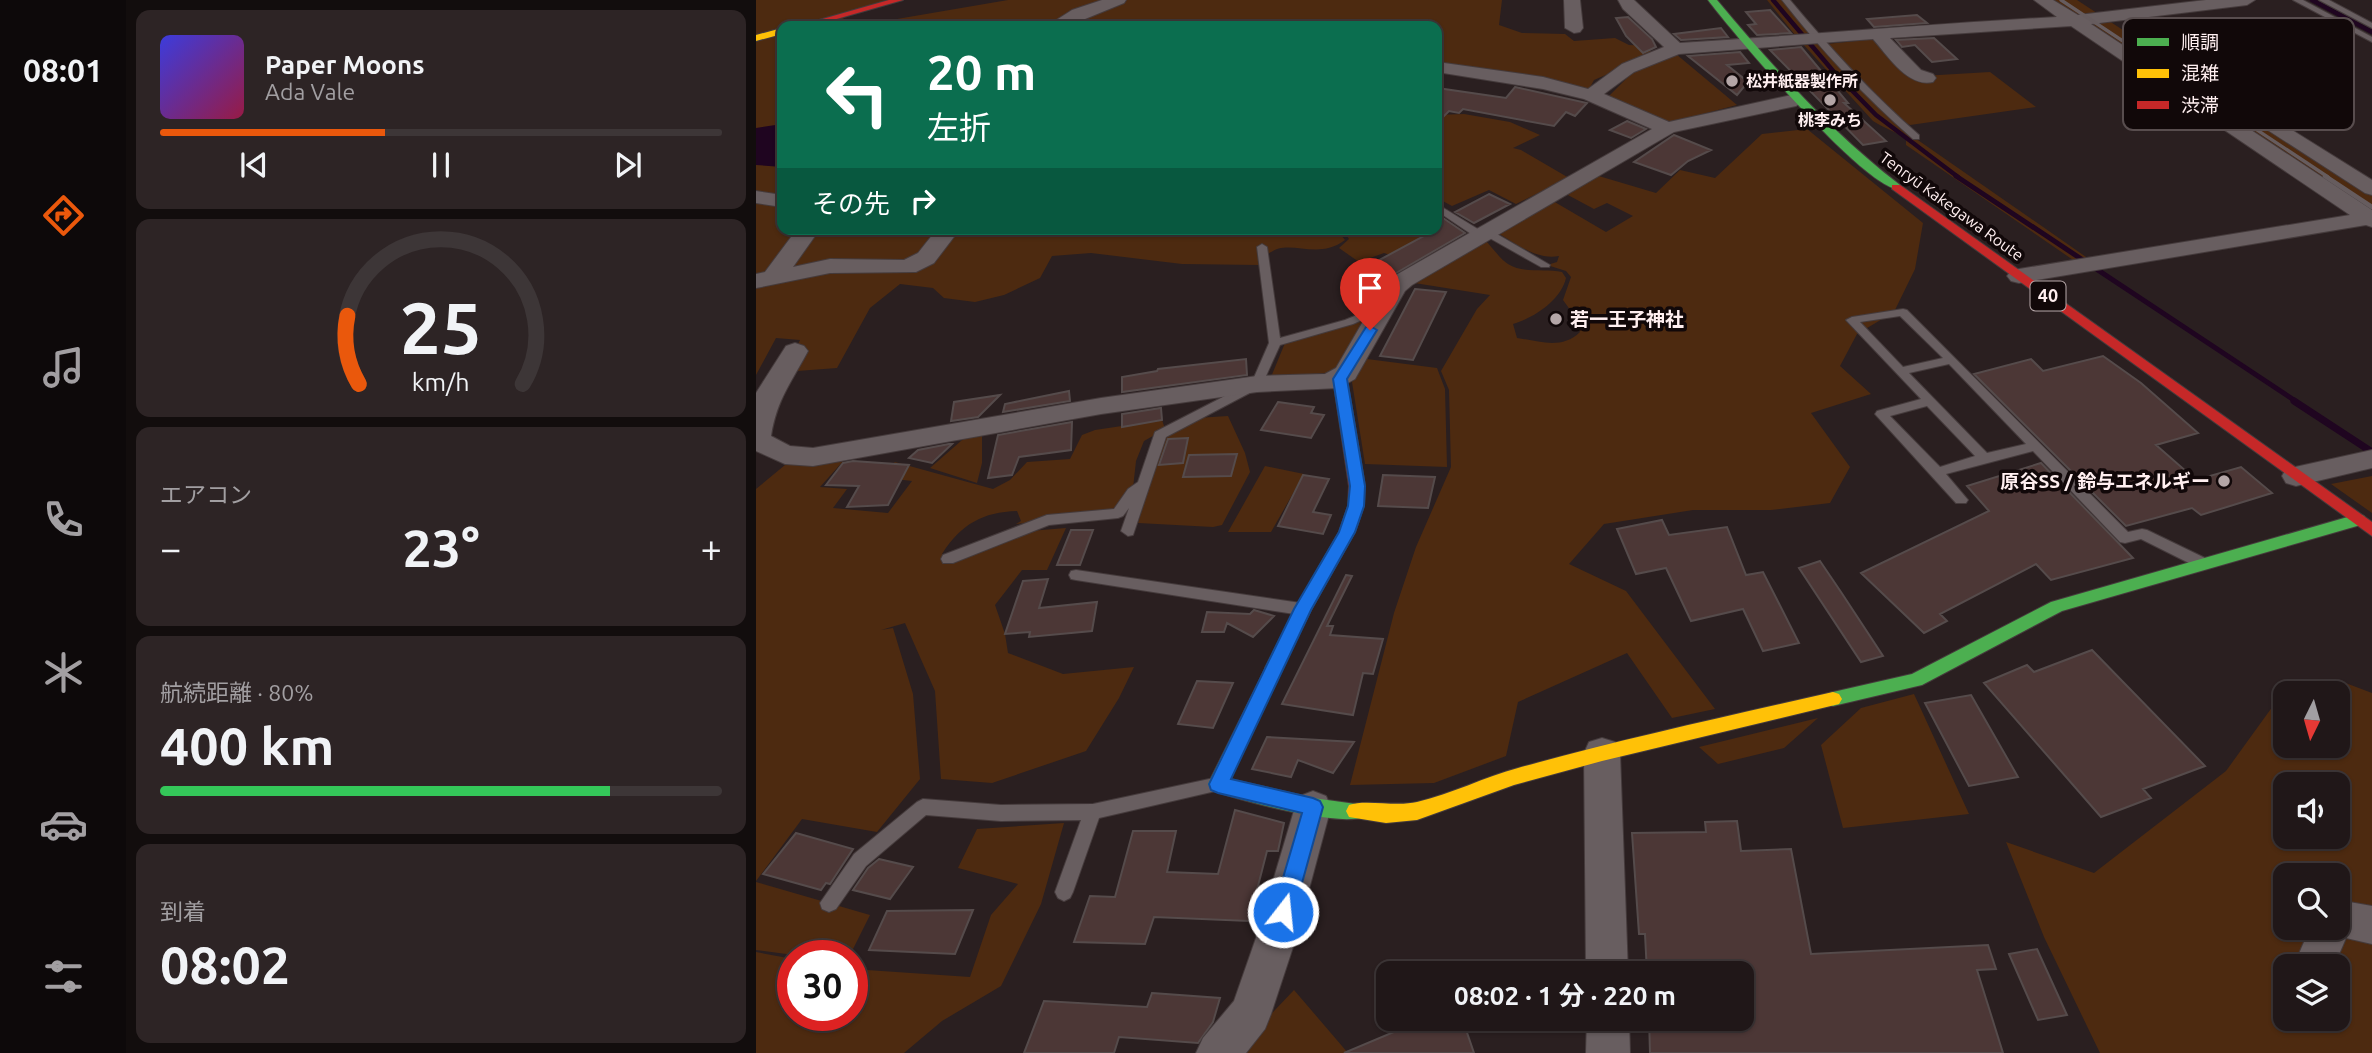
<!DOCTYPE html>
<html lang="ja">
<head>
<meta charset="utf-8">
<style>
  :root { --surface:#201718; --page:#2d2425; --text:#f1f3f6; --muted:#a29fa2; --line:#3d3637; --accent:#ea580c }
  body { margin:0; font-family:Ubuntu,"Noto Sans JP",sans-serif; background:var(--page); color:var(--text); height:100vh; display:flex; flex-direction:column; font-size:26px; white-space:nowrap }
  * { box-sizing:border-box; margin:0 }
  p { font-size:23px; color:var(--muted) }
  .icon { flex:none; width:38px; height:38px; fill:none; stroke:currentColor; stroke-width:2; stroke-linecap:round; stroke-linejoin:round }
  .map { position:relative; flex:1; overflow:hidden }
  .sheet { display:flex; flex-direction:column; gap:10px; padding:10px; background:#120d0d; width:630px }
  .sheet>* { flex:none }
  .top-card { position:absolute; left:21px; top:21px; width:665px; height:214px; border-radius:14px; box-shadow:0 2px 5px #0004,0 0 0 2px var(--line); background:#0b6e4f; color:#fff; overflow:hidden }
  .needle { width:46px; rotate:185deg }
  .fabs { position:absolute; left:1517px; top:681px; display:grid; gap:14px }
  .fabs a { display:grid; place-items:center; width:77px; height:77px; border-radius:14px; background:var(--surface); box-shadow:0 2px 5px #0004,0 0 0 2px var(--line); font-size:35px }
  .speed { position:absolute; left:21px; top:940px; display:flex; gap:14px; font-size:35px; font-weight:700; text-align:center }
  .speed>* { display:grid; place-content:center; width:91px; height:91px; border-radius:50%; background:var(--surface); box-shadow:0 2px 5px #0004,0 0 0 2px var(--line); line-height:1 }
  .speed .limit { border:10px solid #d22; background:#fff; color:#111 }
  .pin { position:absolute; display:grid; place-items:center; width:60px; height:60px; color:#fff; margin:-72px -30px; border-radius:50% 50% 50% 0; rotate:-45deg; box-shadow:0 0 7px #0007 }
  .pin .icon { rotate:45deg }
  .me { position:absolute; width:77px; margin:-38px; rotate:16deg; stroke-linejoin:round; filter:drop-shadow(0 0 5px #0008) }
  .turn { display:flex; align-items:center; gap:24px; height:147px; padding:0 35px; font-size:32px }
  .turn .icon { width:91px; height:91px; stroke-width:2.5 }
  .turn b { display:block; font-size:49px; line-height:60px }
  .then { display:flex; align-items:center; height:66px; padding:0 35px; background:#0003; gap:14px; font-size:26px }
  .big { font-size:52px; font-weight:700; line-height:1.1 }
  .sheet .card { flex:1; display:flex; flex-direction:column; justify-content:center; gap:10px; min-width:0; padding:0 24px; border-radius:14px; background:var(--page) }
  .sheet .dial { align-items:center; gap:0 }
  .dial svg { height:182px; overflow:visible; fill:none; stroke:var(--line); stroke-width:7; stroke-linecap:round; text-anchor:middle }
  .dial text { fill:var(--text); stroke:none }
  .song { display:flex; align-items:center; gap:21px }
  .cover { width:84px; height:84px; border-radius:10px; background:linear-gradient(135deg,hsl(240 70% 55%),hsl(340 70% 35%)) }
  .played { height:7px; border-radius:4px; background:linear-gradient(90deg,var(--accent) 40%,var(--line) 40%) }
  .keys { display:flex; justify-content:space-around; direction:ltr }
  .heat { display:flex; justify-content:space-between; align-items:center; font-size:38px; direction:ltr }
  .charge { height:10px; border-radius:5px; background:linear-gradient(90deg,#34c759 80%,var(--line) 0) }
  .trip { position:absolute; left:620px; top:961px; width:378px; height:70px; border-radius:14px; background:var(--surface); box-shadow:0 2px 5px #0004,0 0 0 2px var(--line); font-weight:700; line-height:70px; text-align:center }
  main { display:flex; flex:1; min-height:0 }
  .dock { display:flex; flex-direction:column; width:126px; justify-content:space-around; align-items:center; background:#0d090a; color:var(--muted) }
  .dock .icon { width:49px; height:49px }
  .dock .active { color:var(--accent) }
  .dock b { font-size:32px; color:var(--text) }
  .map>svg:first-child { display:block }
  .green { fill:#4d2a10; fill-rule:evenodd }
  .water { fill:#1f0520 }
  .lines { fill:none; stroke-linecap:round; stroke-linejoin:round }
  .stream-far2 { stroke:#1f0520; stroke-width:4.5 }
  .stream-far1 { stroke:#1f0520; stroke-width:5 }
  .stream { stroke:#1f0520; stroke-width:7 }
  .building { fill:#4c3736; stroke:#554b4b; stroke-width:2 }
  .lane-casing { stroke:#453b3c; stroke-width:2 }
  .street-casing { stroke:#453b3c; stroke-width:2 }
  .fast-casing { stroke:#453b3c; stroke-width:2 }
  .slow-casing { stroke:#453b3c; stroke-width:2 }
  .jam-casing { stroke:#453b3c; stroke-width:2 }
  .lane { fill:#685e60; fill-rule:evenodd }
  .street { fill:#685e60; fill-rule:evenodd }
  .fast { fill:#4caf50; fill-rule:evenodd }
  .slow { fill:#ffc107; fill-rule:evenodd }
  .jam { fill:#c62828; fill-rule:evenodd }
  .rail-far1 { stroke:#665c5e; stroke-width:3.5 }
  .rail { stroke:#665c5e; stroke-width:4.5 }
  .route { fill:#1a73e8; stroke:#114b97; stroke-width:2 }
  .poi-dot { fill:#b4a6a7; stroke:#110809; stroke-width:2.5 }
  .labels { text-anchor:middle; stroke-width:7; stroke-linejoin:round; paint-order:stroke }
  .far-poi-label { font-size:16px; font-weight:bold; fill:#ffeff0; stroke:#110809; text-anchor:start }
  .far-street-label { font-size:16px; fill:#ffeff0; stroke:#110809 }
  .shield { fill:#110809; stroke:#b8aaab; stroke-width:2 }
  .shield-label { font-size:18px; font-weight:bold; fill:#ffeff0 }
  .poi-label { font-size:19px; font-weight:bold; fill:#ffeff0; stroke:#110809; text-anchor:start }
  .key { fill:#110809; stroke:#584d4e; stroke-width:2 }
  .key-label { font-size:19px; fill:#ffeff0 }
</style>
</head>
<body>
<main>
<nav class="dock">
<b>08:01</b>
<svg class="icon active" aria-label="directions" viewBox="0 0 24 24"><path d="M12 3l9 9-9 9-9-9zM9 14v-3h6M13 9l2 2-2 2"/></svg>
<svg class="icon" aria-label="music" viewBox="0 0 24 24"><path d="M9 18V5l10-2v13"/><circle cx="6" cy="18" r="3"/><circle cx="16" cy="16" r="3"/></svg>
<svg class="icon" aria-label="phone" viewBox="0 0 24 24"><path d="M5 4h4l2 5-3 2q2 4 5 5l2-3 5 2v4C11 20 4 13 5 4z"/></svg>
<svg class="icon" aria-label="climate" viewBox="0 0 24 24"><path d="M12 3v18M4 7l16 10M4 17L20 7"/></svg>
<svg class="icon" aria-label="car" viewBox="0 0 24 24"><path d="M5 17H2v-5l4-1 3-4h7l3 4 3 1v5h-3M9 17h6M6 11h13"/><circle cx="7" cy="17" r="2"/><circle cx="17" cy="17" r="2"/></svg>
<svg class="icon" aria-label="filters" viewBox="0 0 24 24"><path d="M4 7h16M4 17h16"/><circle cx="9" cy="7" r="2"/><circle cx="15" cy="17" r="2"/></svg>
</nav>
<section class="sheet">
<div class="card">
<div class="song"><i class="cover"></i><div><b>Paper Moons</b><p>Ada Vale</p></div></div>
<div class="played"></div>
<div class="keys"><svg class="icon" aria-label="previous" viewBox="0 0 24 24"><path d="M18 5L8 12l10 7zM5 5v14"/></svg><svg class="icon" aria-label="pause" viewBox="0 0 24 24"><path d="M8 5v14M16 5v14"/></svg><svg class="icon" aria-label="next" viewBox="0 0 24 24"><path d="M6 5l10 7-10 7zM19 5v14"/></svg></div>
</div>
<div class="card dial"><svg viewBox="0 0 100 80">
<path d="M14 69A42 42 0 1 1 86 69"/>
<path d="M14 69A42 42 0 0 1 9 39" stroke="#ea580c"/>
<text x="50" y="56" font-size="32" font-weight="700">25</text>
<text x="50" y="72" font-size="11">km/h</text>
</svg></div>
<div class="card"><p>エアコン</p>
<div class="heat"><a>−</a><b class="big">23°</b><a>+</a></div>
</div>
<div class="card"><p>航続距離 · 80%</p><b class="big">400 km</b><div class="charge"></div></div>
<div class="card"><p>到着</p><b class="big">08:02</b></div>
</section>
<div class="map">
<svg width="1616" height="1053" viewBox="0 0 1616 1053">
  <rect width="100%" height="100%" fill="#2a1f20"/>
  <!-- green -->
  <path class="green" d="M0 0H134L87 18 96 26H26V229H580L589 240C556 265 524 228 504 265L426 264 335 253 296 256 284 278 248 295 219 302 188 298 177 288 144 284 114 308 81 368 28 372 44 340 20 338 0 375Z
    M252 0H752H746L743 25 766 33 809 34 818 41 859 38 873 45 892 46 896 55 838 80 831 93 681 63V26H100Z
    M1011 0H1027L1060 39 1043 40Z
    M1288 0H1321L1616 193V218Z
    M1120 39 1166 76 1234 72 1280 107 1154 125 1146 121 1071 44Z
    M1062 42 1146 129 1333 259 1320 262 1150 145V139C1139 131 1128 128 1117 121L1046 43Z
    M920 54 981 105 912 123 851 98 880 69Z
    M708 114 754 122 784 135 757 148 765 150 813 178 760 204 733 190 696 206 681 198V115Z
    M1051 129 1167 223 1159 269 1138 312 1101 334 1084 366 1115 394 1055 413 1094 467 1074 503 1015 510H937L848 524 813 564 870 591 959 709 916 718 871 653 762 702 750 756 678 783 594 785 638 613 660 547 695 467 693 390 685 371 721 309 734 295 652 282 797 201 850 232 877 216 851 203 838 209 810 194 836 174 900 193 924 170 959 178 1006 134ZM742 233C760 244 780 260 803 256L801 262 791 265 810 271 815 277 807 300 820 318 824 332C806 350 783 341 761 338L757 324C778 318 805 300 810 278L806 272C789 268 768 274 752 264 744 259 736 247 729 240Z
    M586 229H651L680 249 658 262 628 253 603 262 583 248 593 239Z
    M619 317 583 372 515 377 529 343Z
    M611 359 681 368 689 389 691 467 609 464 596 382Z
    M472 416 489 453 494 472 466 525 457 527 382 523 404 448V435L441 418Z
    M406 420 409 429 388 441 380 461 376 497 362 513 260 524 265 521 261 511C227 512 205 524 186 554L193 559 274 531 310 528 291 570H266L239 605 249 634 252 653 307 674 378 667 363 698 330 751 236 783 185 779 179 691 149 623 125 630 137 628 157 694 164 779 121 832 46 819 0 881V489L29 465 89 459 64 487 91 489 77 508 132 513 156 481 123 477 139 462 237 489 254 480 271 462 314 459 326 435 339 430Z
    M226 433V463L221 483 174 468 213 434Z
    M509 466 548 474 515 532H472Z
    M1616 476V513L1575 484Z
    M1579 679 1616 693V1053H1344L1288 937 1250 842 1338 873 1470 771 1530 688ZM1530 693H1582V746H1530ZM1530 784H1582V836H1530ZM1530 875H1582V928H1530ZM1530 966H1582V1018H1530Z
    M1158 694 1213 814 1087 828 1065 745 1105 708Z
    M1062 718 1028 748 962 764 943 747Z
    M308 823 285 904 245 986 186 1021 148 1053H0V952L37 959V1015H96V969L214 977 235 915 262 884 202 868 221 829Z
    M0 882 114 915 94 955H38L0 950Z
    M538 990 592 1053H478Z"/>
  <!-- water -->
  <path class="water" d="M26 124V167L0 165V128Z"/>
  <g class="lines">
    <!-- stream-far2 -->
    <path class="stream-far2" d="M1017 0 1078 72 1120 115 1202 177
      M1556 0 1616 32"/>
    <!-- stream-far1 -->
    <path class="stream-far1" d="M1200 176 1541 402"/>
    <!-- stream -->
    <path class="stream" d="M1538 401 1616 452"/>
  </g>
  <!-- building -->
  <path class="building" d="M1014 10 1035 33 1001 35 992 25 1000 24 990 12Z
    M1161 15 1171 23 1118 27 1111 19Z
    M872 17 896 39 900 47 887 53 870 36 860 18Z
    M965 28 972 37 925 40 918 34Z
    M1178 38 1201 59 1176 62 1159 45 1146 47 1140 40Z
    M1045 47 1092 103H1088L1130 141 1107 145 1014 50Z
    M984 52 993 63 971 65 992 82 981 95 932 56Z
    M759 87 831 103 819 116 810 112 798 126 707 109 703 113 693 111 681 123V88L750 98Z
    M871 121 890 129 875 138 854 130Z
    M918 135 955 150 932 161 915 175 878 162Z
    M733 194 754 204 718 223 699 212Z
    M687 218 709 233 635 276 614 265 681 229V221Z
    M659 289 690 292 657 360 624 356Z
    M1347 356 1385 383 1442 433 1400 445 1440 480 1485 467 1516 493 1445 515 1436 508 1370 526 1218 374 1275 359 1287 371Z
    M490 359 491 375 366 392V377L401 371 402 369Z
    M313 391 314 401 247 412 249 404Z
    M244 395 222 417 195 421 198 402Z
    M522 402 558 407 555 413 568 415 555 438 505 430Z
    M405 408 406 420 366 427V414Z
    M316 422 315 450 263 457 256 475 232 478 242 435Z
    M432 438 427 463 403 465 412 439Z
    M193 444H196L176 463 153 458 162 450Z
    M481 454 475 476 427 477 433 455Z
    M97 461 153 465 132 505 91 507 103 486 70 485 87 463Z
    M1285 463 1377 558 1295 580 1280 564 1184 614 1191 621 1168 633 1105 573 1233 511 1211 486Z
    M547 475 573 479 557 512 575 515 567 534 522 526Z
    M627 475 679 477 672 508 622 506Z
    M906 520 913 535 971 527 990 575 1007 572 1043 643 1007 651 987 609 935 621 910 568 880 574 861 529Z
    M315 530H337L324 565H301Z
    M1064 561 1085 592 1127 656 1105 662 1043 568Z
    M590 575 596 576 571 626H577L574 635 627 639 617 674 607 673 597 715 526 704Z
    M292 579 283 608 341 602 336 631 273 637 274 632 249 634 267 581Z
    M498 610 518 616 497 637 471 623 468 632H446L451 612 494 614Z
    M1336 650 1449 766 1387 789 1395 798 1345 817 1228 683 1271 665 1278 672Z
    M441 681 477 683 457 728 422 724Z
    M1215 695 1262 777 1213 786 1169 703Z
    M511 737 598 742 577 773 542 760 535 777 496 769Z
    M479 810 528 823 522 851H511L493 921 398 917 389 944 318 942 334 896 359 897 377 831H420L411 872 462 874Z
    M981 821 985 851 1035 849 1055 954 1232 945 1240 969 1221 970 1247 1053H894L893 1018H985V973H891L889 934H883L876 833 950 832 949 822Z
    M40 833 97 849 74 884 70 883 65 890 7 874Z
    M123 859 157 867 134 899 97 890 112 868Z
    M217 910 199 954 113 950 131 911Z
    M1281 949 1311 1015 1282 1020 1253 954Z
    M396 993 464 998 457 1022 442 1043 363 1037 358 1053H268L288 1001 391 1007Z
    M671 1018H706L718 1053H588Z"/>
  <g class="lines">
    <defs>
      <path id="lane" d="M1026 0H1034C1074 48 1116 94 1163 135V139H1157C1109 97 1065 50 1026 0Z
        M1537 0H1547L1616 37V42Z
        M1563 0H1573L1616 23V28Z
        M681 204 725 231 734 230 794 265 793 267H785L730 236 721 238 681 211Z
        M506 244 511 247 524 338 589 320 623 306H631L633 308 597 324 524 345 505 387 410 437 377 535 372 536 365 531 373 508 367 516 362 518 293 525 197 563H187L185 559 187 555 291 515 358 509 372 489 382 482 399 432 496 382 513 343 501 247Z
        M1147 309 1151 310 1372 532 1386 529 1391 530 1451 559 1453 563 1451 567H1441L1385 539 1369 543 1364 542 1277 451 1190 474 1212 500 1210 503H1200L1119 414 1121 411 1165 399 1090 320 1096 317ZM1144 316 1187 358 1147 367 1104 322ZM1193 364 1270 444 1231 453 1153 373ZM1171 406 1219 456 1184 467 1134 416Z
        M320 570 545 603 550 605 552 609 550 613 545 615 320 580 315 579 313 575 315 571Z
        M458 778 464 780 467 785 464 790 343 818 317 892 314 898 308 901 302 898 299 892 325 820 245 821 170 815 110 866 80 909 73 912 66 909 64 903 98 854 161 802 167 799 245 805 337 804Z"/>
      <path id="street" d="M346 0H370L368 3 312 26H291L316 10Z
        M808 0H824L827 28 824 32 818 33 809 28Z
        M862 0H878L924 43C1050 35 1175 24 1301 17L1278 0H1297L1322 15 1450 0H1499L1491 5 1335 24 1616 210V227L1610 225 1263 283 1255 281 1251 276 1255 271 1263 269 1594 215 1315 26 1134 38 1165 70 1177 74 1180 78 1177 82C1152 88 1132 56 1117 39L923 54 878 72 848 94 913 122 1040 94 1049 100 1040 106 918 132 656 285 649 291 599 379 583 388 501 392 345 414 57 466 29 464 0 451V393L30 346 39 343 48 346 52 351C35 383 21 399 15 436L34 446 57 448 345 398 501 376 569 374 580 368 627 287 640 275 896 129 828 99 787 89 681 72V62L787 77 832 89 866 64 908 47 867 9Z
        M1422 59 1616 180V195L1609 193 1416 68 1413 64Z
        M0 191 26 195V207L0 203Z
        M41 229H64L37 267 74 259 148 260 162 253 181 229H204L178 263 160 272 74 273 0 288V274L9 272Z
        M1616 450V468L1540 486 1530 483 1526 476 1530 469Z
        M846 738 859 742 864 753 872 973H830L828 753 833 742Z
        M557 791 570 796 575 807 540 938 515 1014 509 1029 490 1053H440L447 1038 478 1001 500 938 539 807 544 796Z
        M1582 900 1616 906V944L1590 938 1578 966H1540L1539 963 1554 928H1582Z
        M831 1018H873L874 1053H830Z"/>
      <path id="fast" d="M952 0H961C1017 67 1074 131 1144 185V189C1112 193 975 31 952 0Z
        M1602 514 1608 516 1610 520 1608 524 1306 611 1166 685 1077 706 1071 704 1068 699 1071 694 1077 692 1156 674 1295 602Z
        M518 661 524 663 527 668 474 779 557 798 607 805 610 811 607 817C581 827 484 800 455 790L452 784 455 778 512 663Z"/>
      <path id="slow" d="M26 28V34L0 41V35Z
        M1077 692 1083 694 1086 699 1083 704 846 761 758 785 661 820 630 823 593 817 590 811 593 805C609 799 640 807 661 802 696 794 728 777 762 768 866 739 972 716 1077 692Z"/>
      <path id="jam" d="M133 0H147L56 26H42Z
        M1136 185H1144L1616 522V536L1136 189Z
        M584 375 591 379 609 486 608 506 599 532 555 610 524 673 518 675 512 673 509 668 539 609 583 532 592 506 593 486 577 379Z"/>
    </defs>
    <!-- lane casing -->
    <use href="#lane" class="lane-casing"/>
    <!-- street casing -->
    <use href="#street" class="street-casing"/>
    <!-- fast casing -->
    <use href="#fast" class="fast-casing"/>
    <!-- slow casing -->
    <use href="#slow" class="slow-casing"/>
    <!-- jam casing -->
    <use href="#jam" class="jam-casing"/>
    <!-- lane -->
    <use href="#lane" class="lane"/>
    <!-- street -->
    <use href="#street" class="street"/>
    <!-- fast -->
    <use href="#fast" class="fast"/>
    <!-- slow -->
    <use href="#slow" class="slow"/>
    <!-- jam -->
    <use href="#jam" class="jam"/>
    <!-- rail-far1 -->
    <path class="rail-far1" d="M1305 0 1572 177"/>
    <!-- rail -->
    <path class="rail" d="M1569 176 1616 207"/>
  </g>
  <!-- route -->
  <path class="route" d="M614 326 621 330 591 379 609 486 608 506 599 532 555 610 475 779 557 798 564 801 567 807 538 912 535 919 527 922 520 919 517 912 546 813 462 793 455 790 453 784 538 609 583 532 592 506 594 486 577 379 610 327Z"/>
  <!-- markers -->
  <g class="poi-dot">
    <circle cx="976" cy="81" r="7"/>
    <circle cx="1074" cy="100" r="7"/>
    <circle cx="800" cy="319" r="7"/>
    <circle cx="1468" cy="481" r="7"/>
  </g>
  <g class="labels">
    <!-- far-poi labels -->
    <g class="far-poi-label">
      <text x="990" y="87">松井紙器製作所</text>
      <text x="1074" y="126" text-anchor="middle">桃李みち</text>
    </g>
    <!-- far-street labels -->
    <g class="far-street-label">
      <text transform="translate(1196 206) rotate(36)" y="6">Tenryū Kakegawa Route</text>
    </g>
    <!-- shield labels -->
    <rect class="shield" x="1274.5" y="281.5" width="35" height="29" rx="5"/>
    <g class="shield-label">
      <text x="1292" y="302">40</text>
    </g>
    <!-- poi labels -->
    <g class="poi-label">
      <text x="814" y="326">若一王子神社</text>
      <text x="1454" y="488" text-anchor="end">原谷SS / 鈴与エネルギー</text>
    </g>
  </g>
  <!-- legend -->
  <rect x="1367" y="18" width="231" height="112" rx="10" class="key"/>
  <rect x="1381" y="38" width="32" height="8" fill="#4caf50"/>
  <rect x="1381" y="69" width="32" height="9" fill="#ffc107"/>
  <rect x="1381" y="101" width="32" height="8" fill="#c62828"/>
  <g class="key-label">
    <text x="1425" y="49">順調</text>
    <text x="1425" y="80">混雑</text>
    <text x="1425" y="112">渋滞</text>
  </g>
</svg>
<div class="fabs">
<a><svg class="needle" viewBox="-14 -14 28 28"><path d="M0-13l5 13h-10z" fill="#e53935"/><path d="M0 13l5-13h-10z" fill="#a29fa2"/></svg></a>
<a><svg class="icon" aria-label="sound" viewBox="0 0 24 24"><path d="M4 9h4l5-4v14l-5-4H4zM17 9q2 3 0 6"/></svg></a>
<a><svg class="icon" aria-label="search" viewBox="0 0 24 24"><circle cx="10" cy="10" r="6"/><path d="M15 15l6 6"/></svg></a>
<a><svg class="icon" aria-label="layers" viewBox="0 0 24 24"><path d="M12 4l9 5-9 5-9-5zM3 14l9 5 9-5"/></svg></a>
</div>
<div class="speed"><div class="limit">30</div></div>
<div class="pin" style="left:614px;top:330px;background:#d93025"><svg class="icon" aria-label="arrive" viewBox="0 0 24 24"><path d="M6 21V4h12l-3 4 3 4H6"/></svg></div>
<svg class="me" style="left:527px;top:912px" viewBox="-20 -20 40 40"><circle r="17" fill="#1a73e8" stroke="#fff" stroke-width="3"/><path d="M0-11L8 9 0 5-8 9z" fill="#fff"/></svg>
<div class="trip">08:02 · 1 分 · 220 m</div>
<div class="top-card">
<div class="turn"><svg class="icon" aria-label="left" viewBox="0 0 24 24"><path d="M17 20v-9H6M10 6l-5 5 5 5"/></svg><div><b>20 m</b>左折</div></div>
<div class="then">その先<svg class="icon" aria-label="right" viewBox="0 0 24 24"><path d="M7 20v-9h11M14 6l5 5-5 5"/></svg></div>
</div>
</div>
</main>
</body>
</html>
